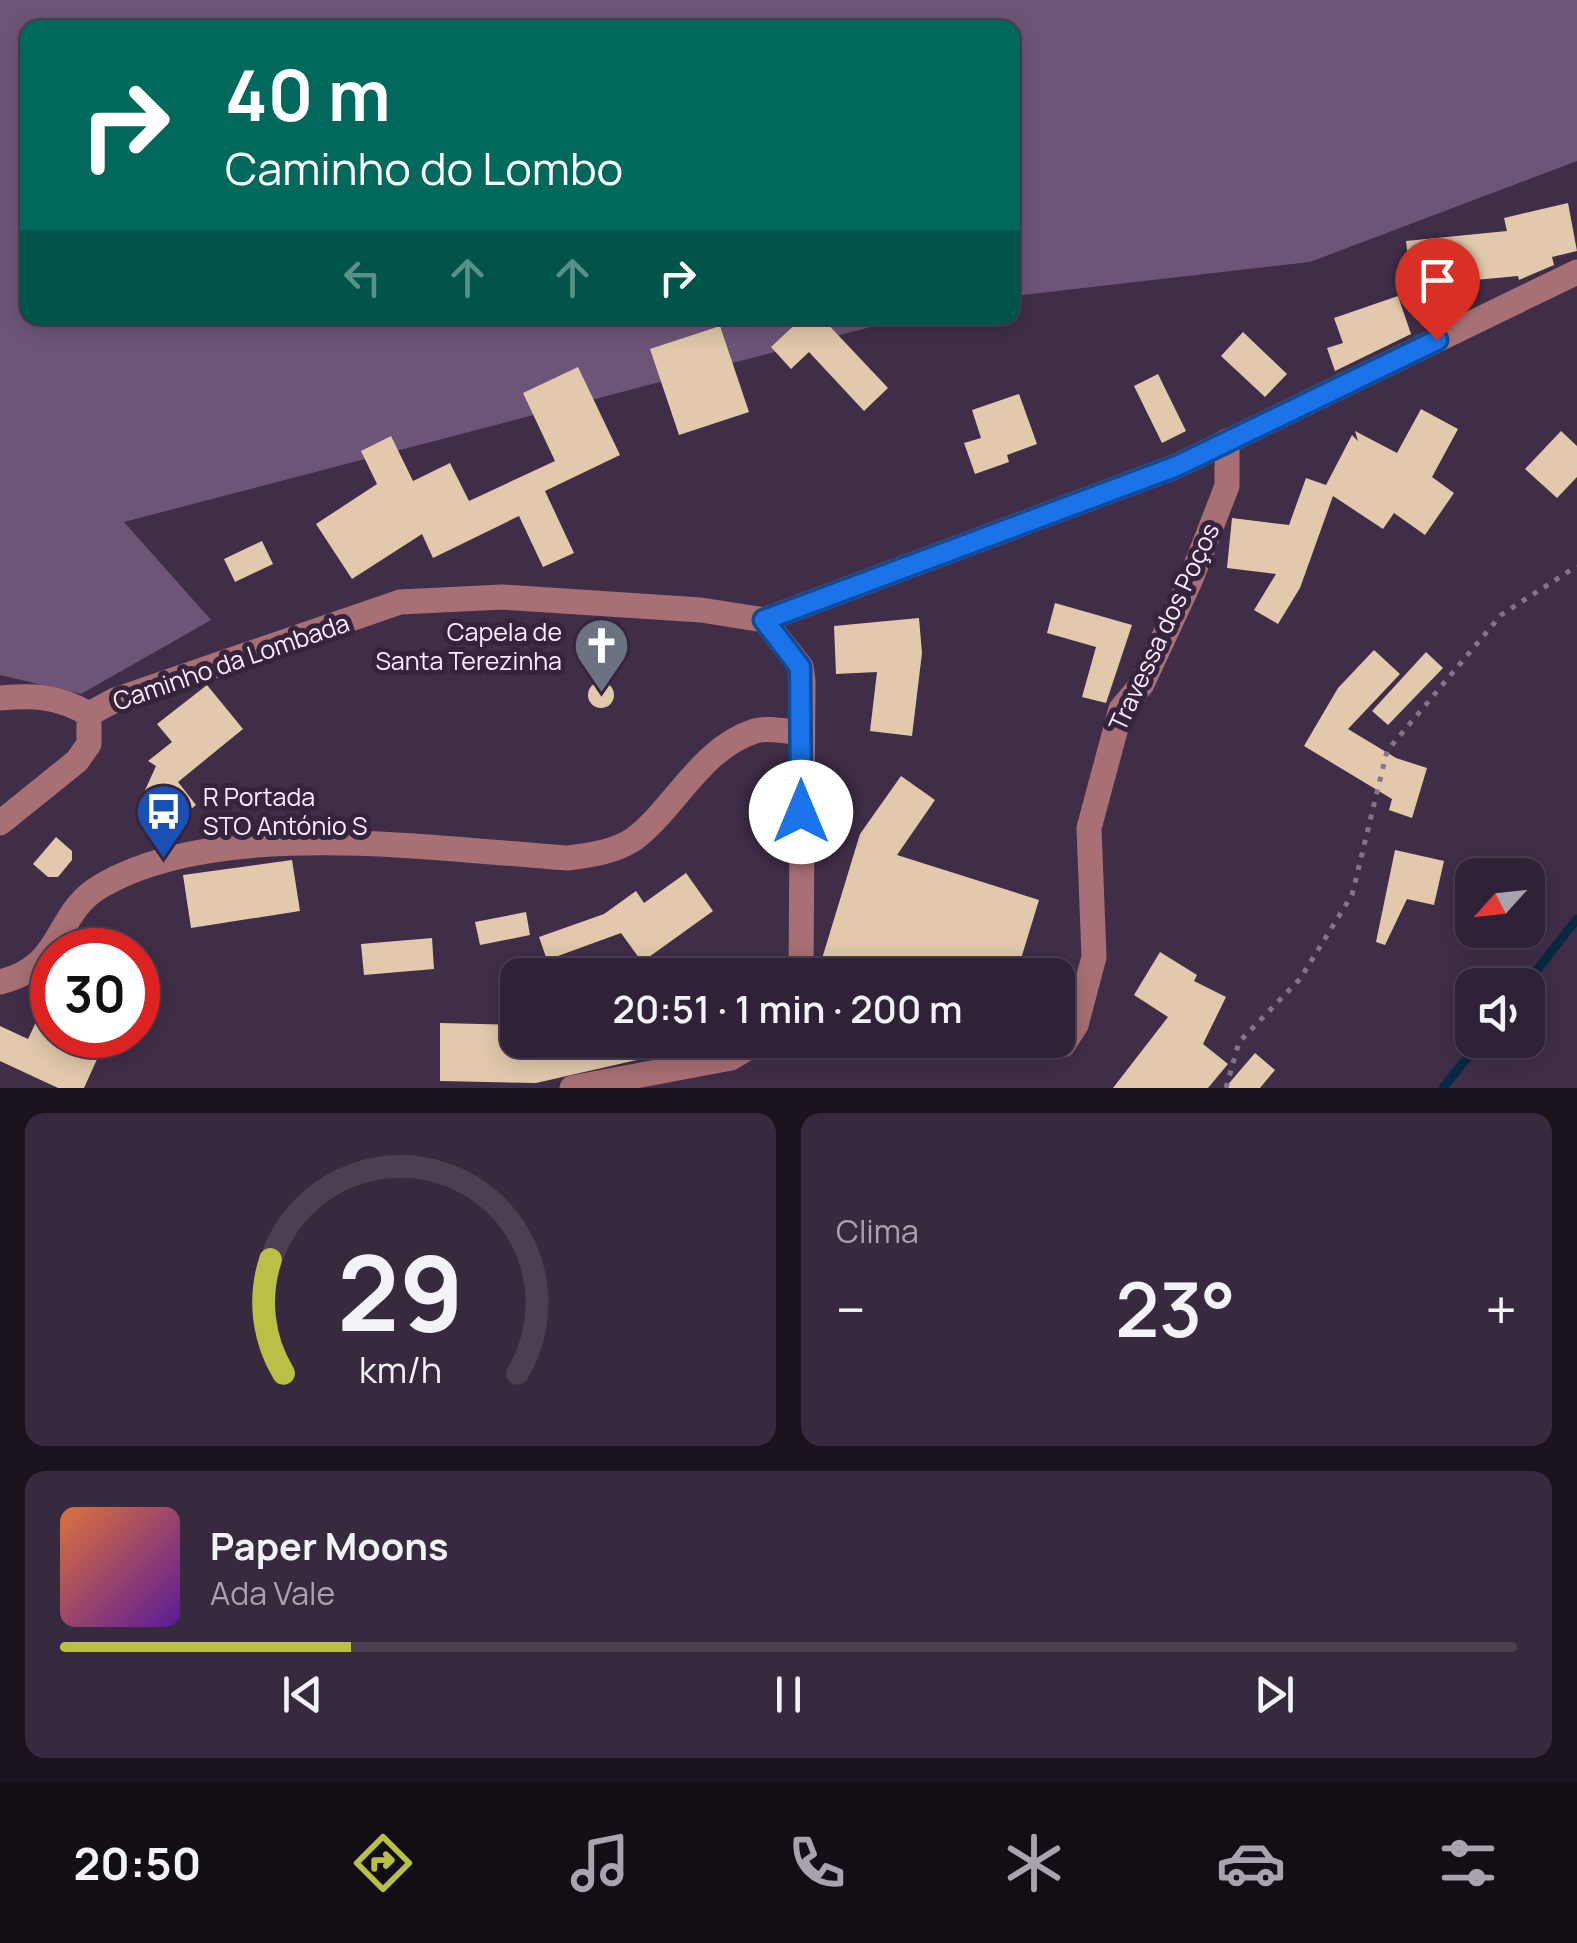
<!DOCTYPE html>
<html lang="pt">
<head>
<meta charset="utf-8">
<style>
  :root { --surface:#302236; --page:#382a3e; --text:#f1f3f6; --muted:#a8a4ad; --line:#4b3f51; --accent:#bac045 }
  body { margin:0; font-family:Manrope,sans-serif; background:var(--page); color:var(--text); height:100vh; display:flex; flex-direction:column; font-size:38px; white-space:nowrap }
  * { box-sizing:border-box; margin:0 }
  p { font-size:32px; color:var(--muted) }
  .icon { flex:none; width:55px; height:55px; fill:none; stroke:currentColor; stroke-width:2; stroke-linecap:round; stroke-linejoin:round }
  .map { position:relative; height:1088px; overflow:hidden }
  .drawer { display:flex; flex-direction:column; gap:25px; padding:25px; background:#1a131e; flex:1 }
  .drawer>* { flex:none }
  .top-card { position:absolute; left:20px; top:20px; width:1000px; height:305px; border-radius:20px; box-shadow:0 5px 25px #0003,0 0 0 2px var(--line); background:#00695c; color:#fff; overflow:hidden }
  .needle { width:65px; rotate:243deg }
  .controls { position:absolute; left:1455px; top:858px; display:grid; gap:20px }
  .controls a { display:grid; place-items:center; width:90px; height:90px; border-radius:20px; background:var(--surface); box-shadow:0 5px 25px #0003,0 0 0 2px var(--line); font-size:50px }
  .speed { position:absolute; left:30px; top:928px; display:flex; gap:20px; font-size:50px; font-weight:700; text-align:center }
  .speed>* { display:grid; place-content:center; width:130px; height:130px; border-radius:50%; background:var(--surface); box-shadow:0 5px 25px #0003,0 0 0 2px var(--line); line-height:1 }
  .speed .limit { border:15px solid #d22; background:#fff; color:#111 }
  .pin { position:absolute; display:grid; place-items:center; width:85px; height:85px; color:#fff; margin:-102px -42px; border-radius:50% 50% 50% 0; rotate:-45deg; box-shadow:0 0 10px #0007 }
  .pin .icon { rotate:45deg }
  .me { position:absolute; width:110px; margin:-55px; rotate:0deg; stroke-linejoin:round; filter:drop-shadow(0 0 8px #0008) }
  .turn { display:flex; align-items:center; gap:35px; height:210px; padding:0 40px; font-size:45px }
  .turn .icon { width:130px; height:130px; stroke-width:2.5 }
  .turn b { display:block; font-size:70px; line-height:85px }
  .lanes { display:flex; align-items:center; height:95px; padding:0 40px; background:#0003; justify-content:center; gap:50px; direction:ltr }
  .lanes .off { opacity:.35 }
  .big { font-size:75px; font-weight:600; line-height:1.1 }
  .drawer .card { flex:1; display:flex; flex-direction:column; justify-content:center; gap:15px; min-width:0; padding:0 35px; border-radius:20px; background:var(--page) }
  .drawer .dial { align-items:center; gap:0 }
  .dial svg { height:260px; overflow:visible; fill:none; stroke:var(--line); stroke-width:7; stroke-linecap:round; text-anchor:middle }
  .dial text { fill:var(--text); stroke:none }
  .song { display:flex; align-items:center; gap:30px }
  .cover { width:120px; height:120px; border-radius:15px; background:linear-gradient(135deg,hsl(20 70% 55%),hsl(270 70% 35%)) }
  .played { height:10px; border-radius:5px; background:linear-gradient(90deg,var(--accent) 20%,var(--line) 20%) }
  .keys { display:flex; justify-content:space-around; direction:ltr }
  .heat { display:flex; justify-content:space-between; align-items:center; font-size:55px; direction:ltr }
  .drawer .tiles { flex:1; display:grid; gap:25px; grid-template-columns:1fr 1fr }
  .card:last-child { grid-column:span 2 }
  .trip { position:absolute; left:500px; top:958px; width:575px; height:100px; border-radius:20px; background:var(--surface); box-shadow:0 5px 25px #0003,0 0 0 2px var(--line); font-weight:600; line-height:100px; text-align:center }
  .menu { display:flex; height:160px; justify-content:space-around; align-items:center; background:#130e16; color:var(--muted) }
  .menu .icon { width:70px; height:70px }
  .menu .active { color:var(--accent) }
  .menu b { font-size:45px; color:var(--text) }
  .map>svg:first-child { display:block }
  .green { fill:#6e5578 }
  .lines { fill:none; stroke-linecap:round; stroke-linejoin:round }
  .stream { stroke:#082943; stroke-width:9 }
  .building { fill:#e2c9ab }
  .path { stroke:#85758c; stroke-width:5; stroke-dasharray:5 8; stroke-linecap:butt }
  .minor { stroke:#a87075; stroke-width:25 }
  .route-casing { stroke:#114b97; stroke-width:25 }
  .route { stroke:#1a73e8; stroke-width:18 }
  .labels { text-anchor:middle; stroke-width:10; stroke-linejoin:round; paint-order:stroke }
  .street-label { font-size:25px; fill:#faeeff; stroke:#36243d }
  .poi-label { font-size:25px; fill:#faeeff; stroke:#36243d; text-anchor:end }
</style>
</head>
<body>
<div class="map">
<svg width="1577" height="1088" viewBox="0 0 1577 1088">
  <rect width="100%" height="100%" fill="#402e48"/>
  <!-- green -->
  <path class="green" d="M0 0H1577V161L1310 262 1013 296 1012 28H28V318H905L124 522 211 620 81 694 0 675Z"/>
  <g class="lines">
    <!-- stream -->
    <path class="stream" d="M1525 985 1577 919
      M1443 1088 1481 1040"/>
  </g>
  <!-- building -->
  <path class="building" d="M1568 203 1577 251 1552 257 1554 265 1519 280 1518 276 1411 286 1406 241 1507 231 1504 218Z
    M1398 296 1411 334 1335 371 1327 348 1343 343 1334 318Z
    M802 318H822L888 388 864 411 809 352 791 369 771 347Z
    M720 326 749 412 679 435 650 349Z
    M1243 332 1287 374 1265 397 1221 356Z
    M578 367 620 455 545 491 574 553 543 567 519 516 433 558 422 534 352 579 316 524 377 484 361 451 391 436 413 481 450 463 469 501 555 461 523 393Z
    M1158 374 1186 431 1162 443 1134 386Z
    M1019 394 1037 444 1007 455 1009 462 975 474 964 443 981 438 972 410Z
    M1421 409 1458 429 1432 477 1454 493 1425 535 1394 513 1383 529 1333 496 1300 588 1278 624 1254 610 1276 574 1227 568 1232 518 1289 525 1306 478 1326 485 1352 435 1358 441 1355 431 1397 453Z
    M1561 431 1577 446V477L1557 498 1525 469Z
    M262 541 273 564 235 582 224 559Z
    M1055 603 1132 625 1106 703 1082 697 1096 647 1047 633Z
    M919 618 922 653 912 736 870 731 877 672 836 674 834 626Z
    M1374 650 1400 674 1348 729 1396 758 1427 768 1412 818 1389 810 1392 799 1304 746 1338 688Z
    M1426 652 1443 668 1388 725 1372 711Z
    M588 695a13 13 0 1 1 26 0a13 13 0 1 1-26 0Z
    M207 685 243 729 178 782 196 805 159 835 137 808 156 766 148 761 172 742 157 724Z
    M901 776 935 800 897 855 1039 900 1016 975H817L860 834Z
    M56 837 72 851V860L58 877H48L33 864Z
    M1395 850 1444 861 1434 905 1407 899 1385 945 1376 942Z
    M292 860 300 911 191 928 183 875Z
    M686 873 713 911 642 962 621 933 547 960 539 937 604 914 636 891 644 903Z
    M526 912 530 935 480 945 475 922Z
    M432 938 434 969 364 975 361 944Z
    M1160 952 1197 975 1194 981 1226 997 1203 1044 1228 1064 1208 1088H1113L1168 1017 1134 995Z
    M52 988V1035H108L84 1088H58L0 1061V1026L28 1039Z
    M440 1023 518 1025V1040H647L650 1057 536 1083 440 1081Z
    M1255 1053 1275 1070 1260 1088H1225Z"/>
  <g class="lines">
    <!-- path -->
    <path class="path" d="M1226 1088 1239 1042 1300 979 1352 895 1387 751 1501 615 1577 566"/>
    <!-- minor -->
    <path class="minor" d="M764 620 801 667 803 681 801 975
      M0 698C35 695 57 696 89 714
      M89 714 115 700 400 602 502 597 701 610 764 620 1177 466 1577 272
      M0 823 77 761 89 744V714
      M0 982C66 966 53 914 101 886 218 817 435 849 567 858 590 855 615 852 634 839 676 807 701 748 755 731 768 727 788 732 802 733
      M1063 1045 1076 1025 1094 957 1089 828 1121 709 1142 684 1190 581 1227 486V441
      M572 1088 731 1058 761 1040"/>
  </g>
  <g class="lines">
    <defs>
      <path id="route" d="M801 812 800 667 764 620 1177 466 1437 340"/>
    </defs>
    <!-- route casing -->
    <use href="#route" class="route-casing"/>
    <!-- route -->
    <use href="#route" class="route"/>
  </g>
  <!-- icons -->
  <defs>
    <symbol id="church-pin" viewBox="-11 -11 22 30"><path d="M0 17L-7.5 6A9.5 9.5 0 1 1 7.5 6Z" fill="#6b7280" stroke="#36243d"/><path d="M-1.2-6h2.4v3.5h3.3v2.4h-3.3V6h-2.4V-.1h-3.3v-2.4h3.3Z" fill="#fff"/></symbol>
    <symbol id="bus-pin" viewBox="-11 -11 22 30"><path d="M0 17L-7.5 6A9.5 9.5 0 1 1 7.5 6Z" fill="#1a4fb4" stroke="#36243d"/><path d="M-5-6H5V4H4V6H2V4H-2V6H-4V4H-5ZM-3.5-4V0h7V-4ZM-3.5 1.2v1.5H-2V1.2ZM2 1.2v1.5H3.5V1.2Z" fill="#fff"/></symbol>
  </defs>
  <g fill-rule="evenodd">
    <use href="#church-pin" x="570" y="614" width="63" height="86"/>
    <use href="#bus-pin" x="132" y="780" width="63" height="86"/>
  </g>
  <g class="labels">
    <!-- street labels -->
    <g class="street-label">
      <text transform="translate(1164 627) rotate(-65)" y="9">Travessa dos Poços</text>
      <text transform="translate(231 662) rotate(-19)" y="9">Caminho da Lombada</text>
    </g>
    <!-- poi labels -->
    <g class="poi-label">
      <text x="562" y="641">Capela de<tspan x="562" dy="29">Santa Terezinha</tspan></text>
      <text x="203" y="806" text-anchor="start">R Portada<tspan x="203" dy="29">STO António S</tspan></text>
    </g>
  </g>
</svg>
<div class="controls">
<a><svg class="needle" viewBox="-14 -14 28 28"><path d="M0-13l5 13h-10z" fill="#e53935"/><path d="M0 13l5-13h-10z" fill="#a8a4ad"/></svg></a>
<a><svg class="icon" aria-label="sound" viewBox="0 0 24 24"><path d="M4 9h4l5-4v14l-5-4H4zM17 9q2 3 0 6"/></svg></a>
</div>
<div class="speed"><div class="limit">30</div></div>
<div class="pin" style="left:1437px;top:340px;background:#d93025"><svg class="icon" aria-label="arrive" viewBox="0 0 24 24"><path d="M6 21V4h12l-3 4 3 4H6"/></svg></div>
<svg class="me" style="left:801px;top:812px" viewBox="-20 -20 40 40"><circle r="19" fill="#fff"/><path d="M0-13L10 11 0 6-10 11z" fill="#1a73e8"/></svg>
<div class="trip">20:51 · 1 min · 200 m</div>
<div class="top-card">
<div class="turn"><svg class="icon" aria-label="right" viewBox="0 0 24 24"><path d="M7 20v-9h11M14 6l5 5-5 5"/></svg><div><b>40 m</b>Caminho do Lombo</div></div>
<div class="lanes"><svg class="icon off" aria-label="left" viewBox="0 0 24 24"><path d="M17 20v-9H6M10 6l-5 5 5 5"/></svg><svg class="icon off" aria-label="ahead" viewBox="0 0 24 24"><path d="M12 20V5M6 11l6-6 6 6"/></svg><svg class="icon off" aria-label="ahead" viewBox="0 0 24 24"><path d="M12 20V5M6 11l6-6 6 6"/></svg><svg class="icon" aria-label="right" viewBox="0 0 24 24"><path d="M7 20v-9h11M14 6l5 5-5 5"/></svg></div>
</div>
</div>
<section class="drawer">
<div class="tiles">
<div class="card dial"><svg viewBox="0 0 100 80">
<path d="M14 69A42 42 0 1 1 86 69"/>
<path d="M14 69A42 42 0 0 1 10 34" stroke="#bac045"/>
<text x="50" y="56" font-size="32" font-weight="700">29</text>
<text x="50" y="72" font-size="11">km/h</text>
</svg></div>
<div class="card"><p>Clima</p>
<div class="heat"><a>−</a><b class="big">23°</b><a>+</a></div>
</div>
<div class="card">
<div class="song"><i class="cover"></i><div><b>Paper Moons</b><p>Ada Vale</p></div></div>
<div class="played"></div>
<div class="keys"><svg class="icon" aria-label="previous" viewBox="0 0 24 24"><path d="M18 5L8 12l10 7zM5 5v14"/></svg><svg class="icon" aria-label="pause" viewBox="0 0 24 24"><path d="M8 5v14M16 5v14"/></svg><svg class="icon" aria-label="next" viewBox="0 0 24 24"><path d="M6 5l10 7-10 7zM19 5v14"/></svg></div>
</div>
</div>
</section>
<nav class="menu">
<b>20:50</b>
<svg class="icon active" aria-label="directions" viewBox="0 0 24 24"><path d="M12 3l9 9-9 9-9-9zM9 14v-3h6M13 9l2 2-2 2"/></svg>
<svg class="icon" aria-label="music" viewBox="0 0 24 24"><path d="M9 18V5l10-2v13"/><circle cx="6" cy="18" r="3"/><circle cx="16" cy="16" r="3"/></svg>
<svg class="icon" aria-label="phone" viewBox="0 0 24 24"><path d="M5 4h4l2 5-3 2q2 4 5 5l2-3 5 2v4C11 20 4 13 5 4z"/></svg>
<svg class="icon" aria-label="climate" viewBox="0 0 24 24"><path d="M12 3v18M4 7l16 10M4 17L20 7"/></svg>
<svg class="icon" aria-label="car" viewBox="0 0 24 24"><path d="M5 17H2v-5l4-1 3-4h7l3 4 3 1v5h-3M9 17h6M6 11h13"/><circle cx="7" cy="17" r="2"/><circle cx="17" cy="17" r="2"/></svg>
<svg class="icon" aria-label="filters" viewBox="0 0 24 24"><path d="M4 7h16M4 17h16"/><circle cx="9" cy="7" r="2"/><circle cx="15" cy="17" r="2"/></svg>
</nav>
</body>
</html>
